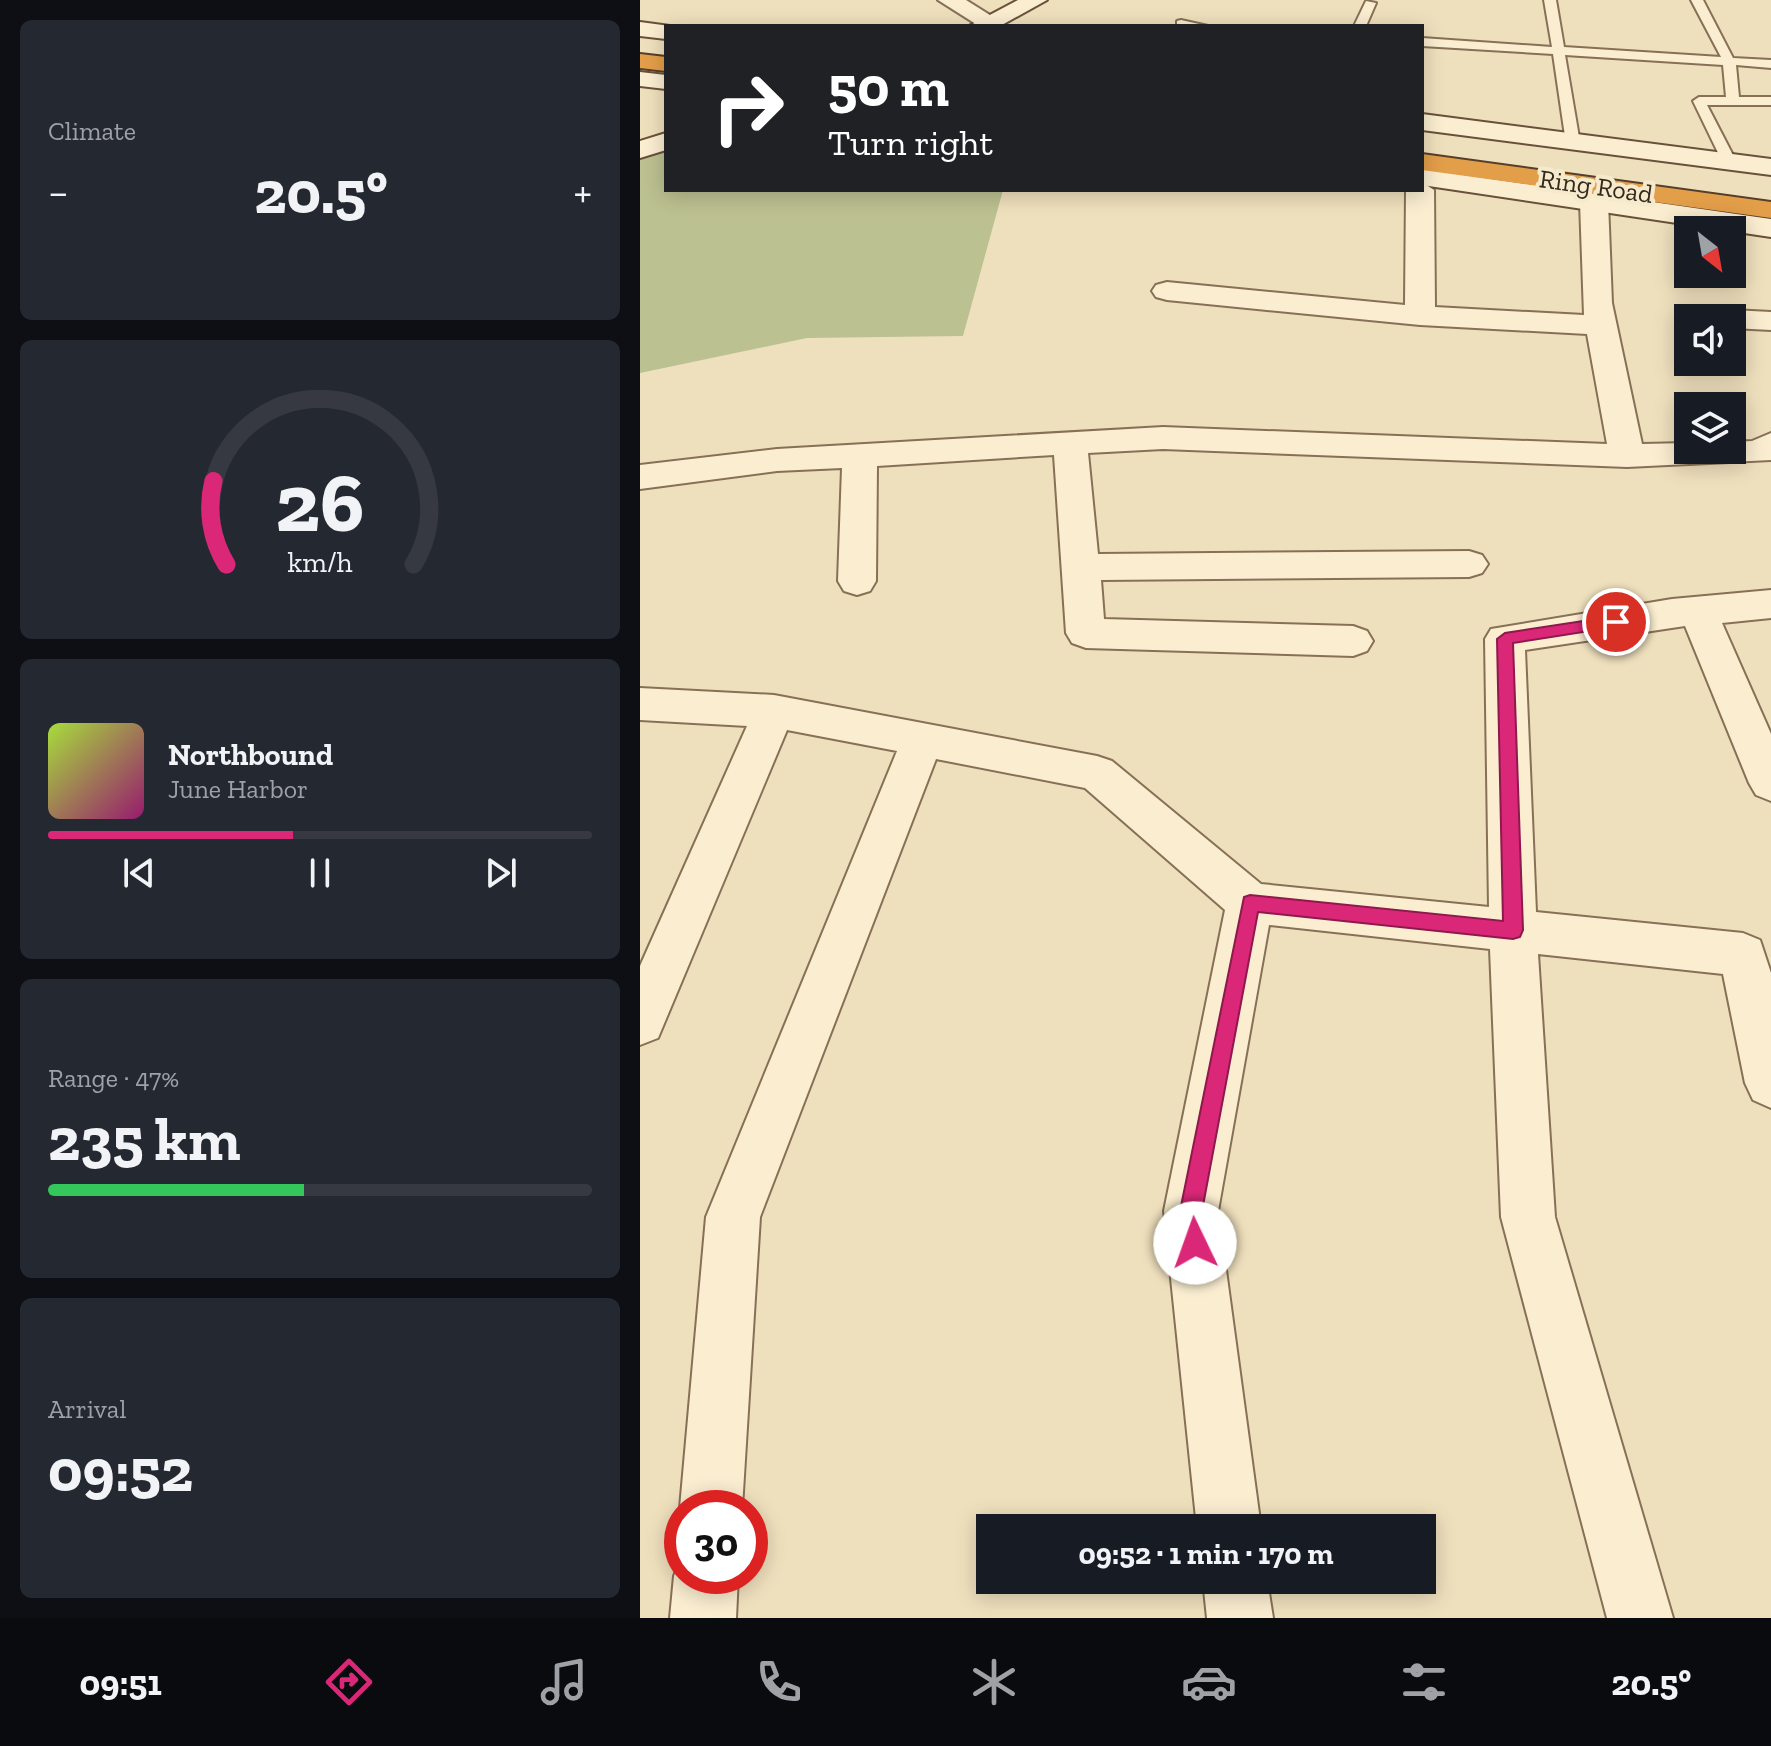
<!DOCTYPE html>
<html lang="en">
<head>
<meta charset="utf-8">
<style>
  :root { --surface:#171b24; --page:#242831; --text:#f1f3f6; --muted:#9ea1a6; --line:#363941; --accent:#db2777 }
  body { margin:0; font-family:"Zilla Slab",serif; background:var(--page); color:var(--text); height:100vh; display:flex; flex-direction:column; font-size:30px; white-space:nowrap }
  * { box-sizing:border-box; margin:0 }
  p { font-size:26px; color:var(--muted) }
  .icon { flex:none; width:44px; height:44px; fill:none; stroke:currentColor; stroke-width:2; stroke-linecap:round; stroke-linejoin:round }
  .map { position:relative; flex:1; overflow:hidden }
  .drawer { display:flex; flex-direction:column; gap:20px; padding:20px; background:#0d0f14; width:640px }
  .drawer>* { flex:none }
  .guide { position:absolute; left:24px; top:24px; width:760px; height:168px; border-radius:0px; box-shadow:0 4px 20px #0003; background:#202124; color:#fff; overflow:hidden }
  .needle { width:52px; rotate:149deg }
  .buttons { position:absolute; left:1034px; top:216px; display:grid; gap:16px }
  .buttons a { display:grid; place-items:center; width:72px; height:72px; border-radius:0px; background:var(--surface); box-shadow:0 4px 20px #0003; font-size:40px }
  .speed { position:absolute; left:24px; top:1490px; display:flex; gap:16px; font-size:40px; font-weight:700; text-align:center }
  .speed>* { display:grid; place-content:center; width:104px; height:104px; border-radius:50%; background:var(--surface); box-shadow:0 4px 20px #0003; line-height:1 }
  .speed .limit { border:12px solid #d22; background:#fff; color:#111 }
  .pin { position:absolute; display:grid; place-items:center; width:68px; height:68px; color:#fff; margin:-34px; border:4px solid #fff; border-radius:50%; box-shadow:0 2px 8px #0007 }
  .me { position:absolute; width:88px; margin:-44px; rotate:357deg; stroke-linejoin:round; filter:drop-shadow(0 0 6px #0008) }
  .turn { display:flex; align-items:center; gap:28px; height:168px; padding:0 32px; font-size:36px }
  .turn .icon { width:104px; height:104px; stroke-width:2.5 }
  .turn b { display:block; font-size:56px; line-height:68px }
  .big { font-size:60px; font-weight:800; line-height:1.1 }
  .drawer .tile { flex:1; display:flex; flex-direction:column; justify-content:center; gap:12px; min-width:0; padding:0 28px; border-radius:12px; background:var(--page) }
  .drawer .dial { align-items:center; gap:0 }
  .dial svg { height:208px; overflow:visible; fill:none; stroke:var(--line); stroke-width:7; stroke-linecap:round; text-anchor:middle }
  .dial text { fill:var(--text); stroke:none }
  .song { display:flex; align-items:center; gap:24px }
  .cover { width:96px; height:96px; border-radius:12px; background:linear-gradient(135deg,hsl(80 70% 55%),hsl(320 70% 35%)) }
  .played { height:8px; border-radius:4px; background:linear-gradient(90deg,var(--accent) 45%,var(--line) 45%) }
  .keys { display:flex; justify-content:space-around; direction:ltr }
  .heat { display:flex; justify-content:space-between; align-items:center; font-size:44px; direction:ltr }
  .charge { height:12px; border-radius:6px; background:linear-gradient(90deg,#34c759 47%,var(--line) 0) }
  .trip { position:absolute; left:336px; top:1514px; width:460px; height:80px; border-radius:0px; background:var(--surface); box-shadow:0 4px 20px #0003; font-weight:800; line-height:80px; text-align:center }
  .tab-bar { display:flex; height:128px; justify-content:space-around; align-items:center; background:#090b0e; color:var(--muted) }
  .tab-bar .icon { width:56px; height:56px }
  .tab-bar .selected { color:var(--accent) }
  .tab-bar b { font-size:36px; color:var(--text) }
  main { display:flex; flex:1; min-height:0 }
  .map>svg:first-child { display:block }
  .cemetery { fill:#bcc191 }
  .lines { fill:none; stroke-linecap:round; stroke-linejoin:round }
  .lane-casing { stroke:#877056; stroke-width:4 }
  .street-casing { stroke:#877056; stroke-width:4 }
  .secondary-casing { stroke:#695139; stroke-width:4 }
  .highway-casing { stroke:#553e2b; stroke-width:4 }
  .lane { fill:#faedd0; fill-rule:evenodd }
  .street { fill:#faedd0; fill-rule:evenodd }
  .secondary { fill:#faedd0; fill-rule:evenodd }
  .highway { fill:#e39e49; fill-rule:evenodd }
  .route { fill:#db2777; stroke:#8e194d; stroke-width:2 }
  .labels { text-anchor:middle; stroke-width:8; stroke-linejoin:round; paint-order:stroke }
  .far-street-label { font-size:26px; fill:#36281b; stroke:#f6eacd }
</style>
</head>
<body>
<main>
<section class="drawer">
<div class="tile"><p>Climate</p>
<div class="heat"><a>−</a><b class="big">20.5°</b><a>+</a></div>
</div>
<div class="tile dial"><svg viewBox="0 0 100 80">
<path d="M14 69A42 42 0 1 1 86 69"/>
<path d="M14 69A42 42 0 0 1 9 37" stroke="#db2777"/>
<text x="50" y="56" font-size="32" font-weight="700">26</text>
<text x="50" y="72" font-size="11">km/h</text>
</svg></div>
<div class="tile">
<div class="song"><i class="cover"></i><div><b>Northbound</b><p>June Harbor</p></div></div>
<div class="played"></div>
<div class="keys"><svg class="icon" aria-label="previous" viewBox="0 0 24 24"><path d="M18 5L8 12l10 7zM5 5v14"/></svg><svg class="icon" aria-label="pause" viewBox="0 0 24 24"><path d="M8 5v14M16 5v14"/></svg><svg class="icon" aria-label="next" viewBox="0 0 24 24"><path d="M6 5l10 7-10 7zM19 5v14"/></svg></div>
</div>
<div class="tile"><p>Range · 47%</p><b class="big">235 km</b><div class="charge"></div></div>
<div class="tile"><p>Arrival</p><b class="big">09:52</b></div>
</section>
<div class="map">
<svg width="1131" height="1618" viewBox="0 0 1131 1618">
  <rect width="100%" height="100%" fill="#efe0bd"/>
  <!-- cemetery -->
  <path class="cemetery" d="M26 148V190H363L323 336 167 338 0 373V156Z"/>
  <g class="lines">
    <defs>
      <path id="lane" d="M904 0H916L924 47 1081 57 1051 0H1063L1093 58 1131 60V68L1096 65 1099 97H1131V105H1067L1096 161 1094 164 1082 161 1053 101 1059 97H1086L1083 65 925 55 940 143 933 147 926 143 913 54 782 46V38L912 47Z
        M726 1 736 3 726 26H714Z
        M541 20 568 26 537 25V21Z"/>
      <path id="street" d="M298 0H326L361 22 358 26H339Z
        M782 182 794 190 795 307 944 315 940 202 944 196H964L968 202 972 303 1002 444 1048 443V450H1092V442L1112 441 1131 433V460L987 467 523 449 448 453 458 554 829 551 842 555 848 564 842 573 829 577 461 580 464 619 713 626 727 631 733 641 727 651 713 656 446 648 432 643 426 633 414 455 237 466 236 581 230 591 217 595 204 591 198 581 202 468 137 471 0 489V465L137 449 523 427 967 444 947 334 780 325 527 300 516 297 512 291 516 285 527 282 765 305 766 190H782Z
        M1092 310 1131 312V330L1092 328V318H1077L1081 312Z
        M1131 590V618L1082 623 1131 734V801L1116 795 1109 783 1045 626 885 650 896 912 1103 933 1120 940 1131 973V1108L1113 1100 1105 1083 1083 974 898 954 915 1217 1033 1618H967L861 1217 850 949 629 925 578 1211 621 1528H557L524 1211 585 910 445 788 296 759 120 1217 102 1508H42V1513L40 1508 66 1217 257 751 147 730 18 1038 0 1045V966L107 726 0 720V688L134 695 457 756 472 761 621 884 849 907 845 639 851 629 1032 599Z
        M42 1556V1576H98L96 1618H30L34 1576Z
        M563 1580H627L633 1618H567Z"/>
      <path id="secondary" d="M378 0H407L360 26H329Z
        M0 22 30 26H26V39L0 36Z
        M0 72 26 75V89L0 86Z
        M782 114 1131 159V175L782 130Z
        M26 133V150L0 158V141Z
        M782 169 1131 219V237L782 185Z"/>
      <path id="highway" d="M0 54 26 57V71L0 68Z
        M782 154 1131 202V218L782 170Z"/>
    </defs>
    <!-- lane casing -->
    <use href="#lane" class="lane-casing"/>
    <!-- street casing -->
    <use href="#street" class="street-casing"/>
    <!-- secondary casing -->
    <use href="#secondary" class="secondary-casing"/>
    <!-- highway casing -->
    <use href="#highway" class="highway-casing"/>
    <!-- lane -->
    <use href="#lane" class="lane"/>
    <!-- street -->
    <use href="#street" class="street"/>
    <!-- secondary -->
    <use href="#secondary" class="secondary"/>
    <!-- highway -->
    <use href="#highway" class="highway"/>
  </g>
  <!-- route -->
  <path class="route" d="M976 616 982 617V626L873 643 883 930 880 937 873 939 618 912 562 1211 566 1243 563 1251 555 1254 547 1251 540 1211 604 897 610 895 863 921 857 639 865 633Z"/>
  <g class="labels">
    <!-- far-street labels -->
    <g class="far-street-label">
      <text transform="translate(956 186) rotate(8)" y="9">Ring Road</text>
    </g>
  </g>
</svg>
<div class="buttons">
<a><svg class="needle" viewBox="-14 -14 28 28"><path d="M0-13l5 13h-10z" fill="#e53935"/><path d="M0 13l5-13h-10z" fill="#9ea1a6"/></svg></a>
<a><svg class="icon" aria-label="sound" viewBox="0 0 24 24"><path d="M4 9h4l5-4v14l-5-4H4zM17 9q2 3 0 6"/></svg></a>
<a><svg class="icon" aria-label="layers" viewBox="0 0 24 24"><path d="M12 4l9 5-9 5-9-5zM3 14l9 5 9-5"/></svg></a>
</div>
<div class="speed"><div class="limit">30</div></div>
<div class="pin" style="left:976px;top:622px;background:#d93025"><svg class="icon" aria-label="arrive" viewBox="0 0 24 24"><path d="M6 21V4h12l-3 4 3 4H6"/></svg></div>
<svg class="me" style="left:555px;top:1243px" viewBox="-20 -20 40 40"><circle r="19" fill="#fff"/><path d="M0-13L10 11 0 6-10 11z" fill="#db2777"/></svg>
<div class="trip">09:52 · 1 min · 170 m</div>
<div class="guide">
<div class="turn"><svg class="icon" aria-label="right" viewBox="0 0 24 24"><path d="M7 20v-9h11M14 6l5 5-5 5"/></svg><div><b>50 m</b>Turn right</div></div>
</div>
</div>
</main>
<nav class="tab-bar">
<b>09:51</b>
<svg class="icon selected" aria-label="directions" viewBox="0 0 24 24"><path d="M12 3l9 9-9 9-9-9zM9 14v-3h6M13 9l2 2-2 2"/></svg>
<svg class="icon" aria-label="music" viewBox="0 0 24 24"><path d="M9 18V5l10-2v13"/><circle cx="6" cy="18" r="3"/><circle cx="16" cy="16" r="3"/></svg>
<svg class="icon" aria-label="phone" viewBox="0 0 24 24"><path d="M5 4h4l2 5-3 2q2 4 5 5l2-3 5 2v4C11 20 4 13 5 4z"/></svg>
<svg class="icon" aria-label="climate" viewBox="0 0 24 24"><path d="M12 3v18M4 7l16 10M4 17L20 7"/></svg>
<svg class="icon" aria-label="car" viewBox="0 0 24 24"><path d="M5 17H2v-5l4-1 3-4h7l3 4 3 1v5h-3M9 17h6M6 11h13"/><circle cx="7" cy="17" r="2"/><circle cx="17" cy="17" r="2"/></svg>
<svg class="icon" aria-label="filters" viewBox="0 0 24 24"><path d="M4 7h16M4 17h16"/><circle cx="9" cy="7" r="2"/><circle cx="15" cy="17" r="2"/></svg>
<b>20.5°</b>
</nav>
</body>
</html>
